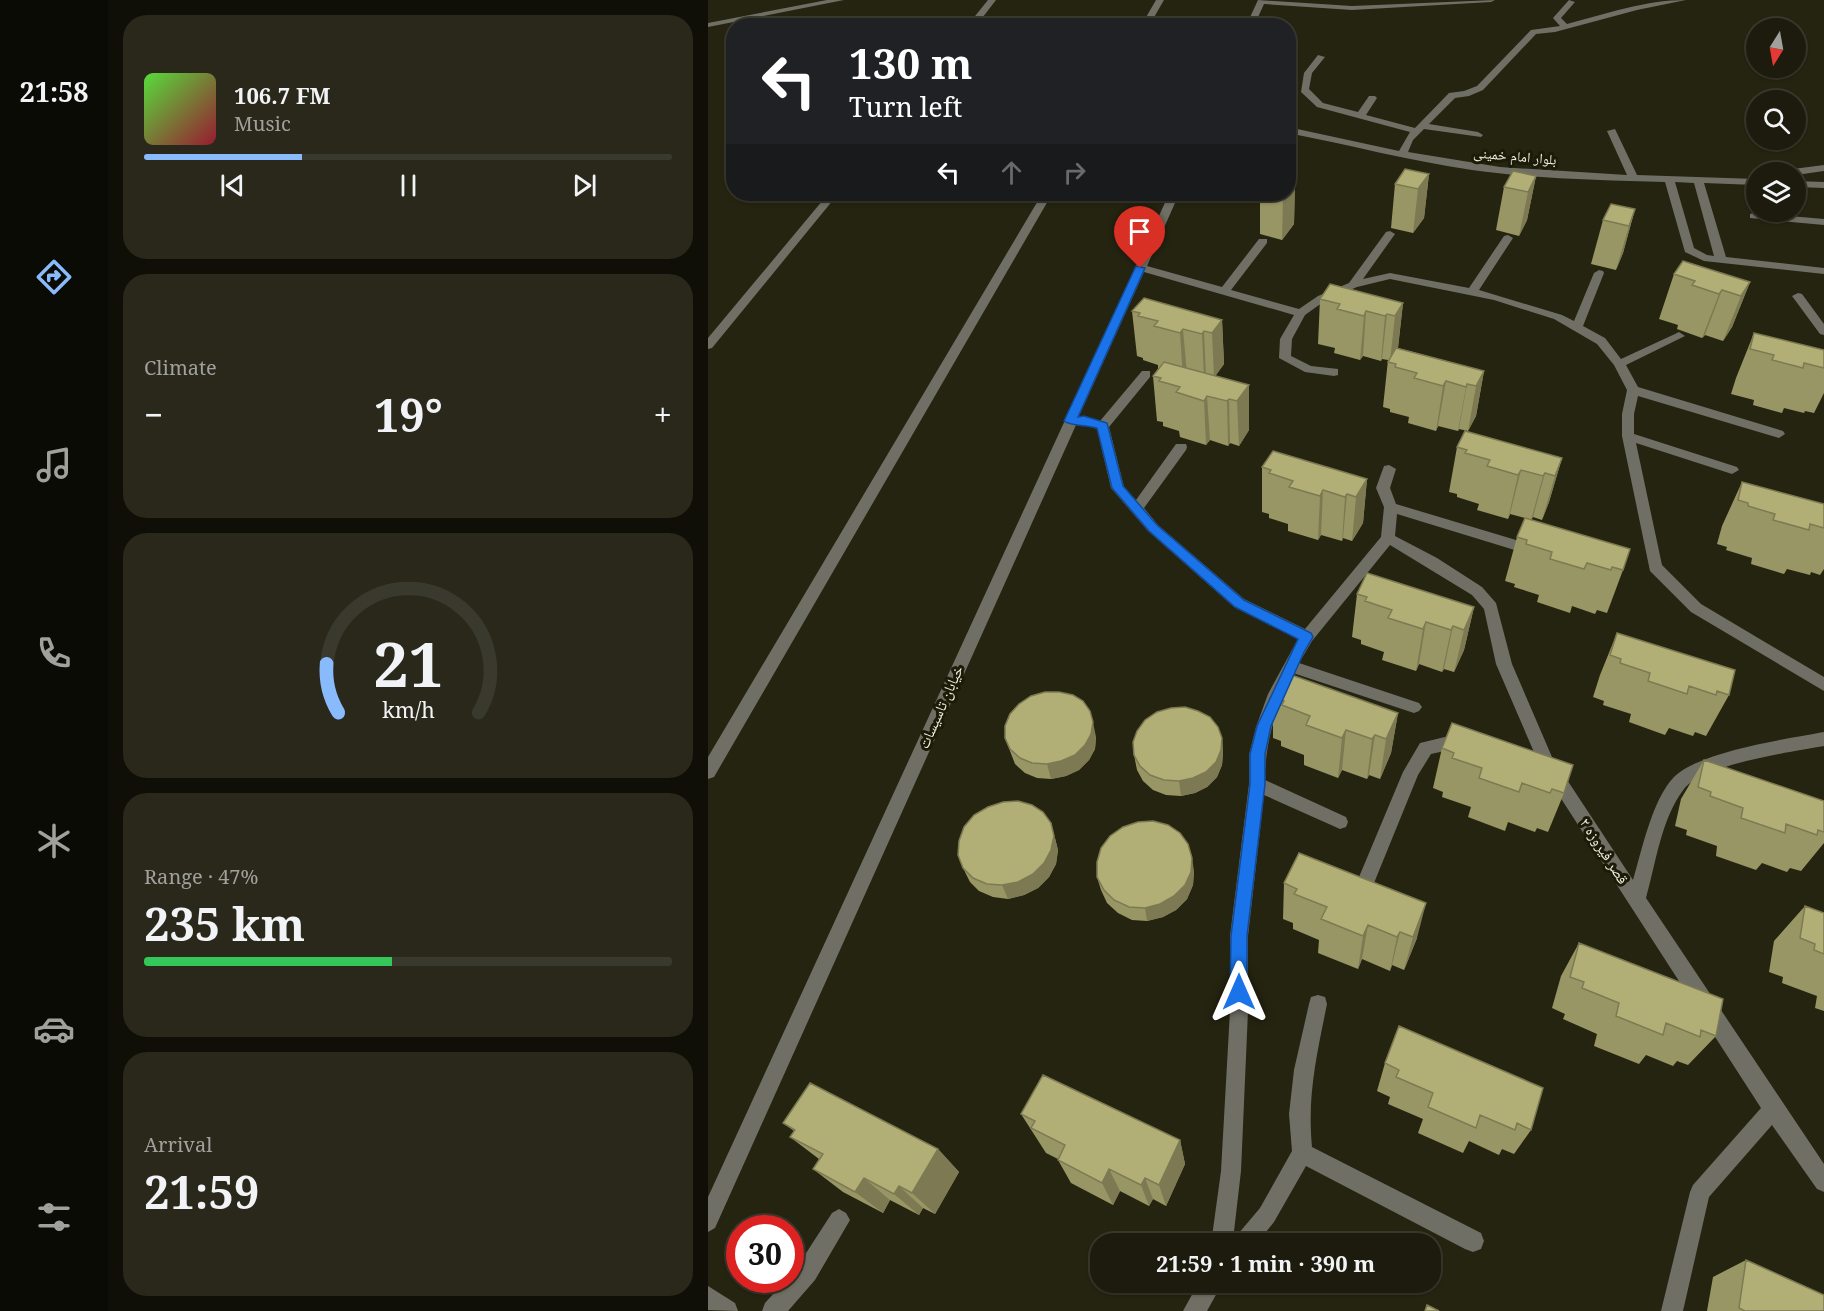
<!DOCTYPE html>
<html lang="en">
<head>
<meta charset="utf-8">
<style>
  :root { --surface:#1c1b0d; --page:#29281b; --text:#f1f3f6; --muted:#a0a19d; --line:#3a392e; --accent:#89bafc }
  body { margin:0; font-family:"Noto Serif","Noto Naskh Arabic",serif; background:var(--page); color:var(--text); height:100vh; display:flex; flex-direction:column; font-size:22px; white-space:nowrap }
  * { box-sizing:border-box; margin:0 }
  p { font-size:20px; color:var(--muted) }
  .icon { flex:none; width:33px; height:33px; fill:none; stroke:currentColor; stroke-width:2; stroke-linecap:round; stroke-linejoin:round }
  .map { position:relative; flex:1; overflow:hidden }
  .side { display:flex; flex-direction:column; gap:15px; padding:15px; background:#0f0f07; width:600px }
  .side>* { flex:none }
  .hud { position:absolute; left:18px; top:18px; width:570px; height:183px; border-radius:24px; box-shadow:0 2px 4px #0004,0 0 0 2px var(--line); background:#202124; color:#fff; overflow:hidden }
  .needle { width:39px; rotate:191deg }
  .controls { position:absolute; left:1038px; top:18px; display:grid; gap:12px }
  .controls a { display:grid; place-items:center; width:60px; height:60px; border-radius:50%; background:var(--surface); box-shadow:0 2px 4px #0004,0 0 0 2px var(--line); font-size:30px }
  .speed { position:absolute; left:18px; top:1215px; display:flex; gap:12px; font-size:30px; font-weight:700; text-align:center }
  .speed>* { display:grid; place-content:center; width:78px; height:78px; border-radius:50%; background:var(--surface); box-shadow:0 2px 4px #0004,0 0 0 2px var(--line); line-height:1 }
  .speed .limit { border:9px solid #d22; background:#fff; color:#111 }
  .pin { position:absolute; display:grid; place-items:center; width:51px; height:51px; color:#fff; margin:-62px -26px; border-radius:50% 50% 50% 0; rotate:-45deg; box-shadow:0 0 6px #0007 }
  .pin .icon { rotate:45deg }
  .me { position:absolute; width:66px; margin:-33px; rotate:0deg; stroke-linejoin:round; filter:drop-shadow(0 0 4px #0008) }
  .turn { display:flex; align-items:center; gap:21px; height:126px; padding:0 24px; font-size:27px }
  .turn .icon { width:78px; height:78px; stroke-width:2.5 }
  .turn b { display:block; font-size:42px; line-height:51px }
  .lanes { display:flex; align-items:center; height:57px; padding:0 24px; background:#0003; justify-content:center; gap:30px; direction:ltr }
  .lanes .off { opacity:.35 }
  .big { font-size:45px; font-weight:700; line-height:1.1 }
  .side .card { flex:1; display:flex; flex-direction:column; justify-content:center; gap:9px; min-width:0; padding:0 21px; border-radius:24px; background:var(--page) }
  .side .dial { align-items:center; gap:0 }
  .dial svg { height:156px; overflow:visible; fill:none; stroke:var(--line); stroke-width:7; stroke-linecap:round; text-anchor:middle }
  .dial text { fill:var(--text); stroke:none }
  .song { display:flex; align-items:center; gap:18px }
  .cover { width:72px; height:72px; border-radius:9px; background:linear-gradient(135deg,hsl(110 70% 55%),hsl(350 70% 35%)) }
  .played { height:6px; border-radius:3px; background:linear-gradient(90deg,var(--accent) 30%,var(--line) 30%) }
  .keys { display:flex; justify-content:space-around; direction:ltr }
  .heat { display:flex; justify-content:space-between; align-items:center; font-size:33px; direction:ltr }
  .charge { height:9px; border-radius:4px; background:linear-gradient(90deg,#34c759 47%,var(--line) 0) }
  .trip { position:absolute; left:382px; top:1233px; width:351px; height:60px; border-radius:24px; background:var(--surface); box-shadow:0 2px 4px #0004,0 0 0 2px var(--line); font-weight:700; line-height:60px; text-align:center }
  main { display:flex; flex:1; min-height:0 }
  .tab-bar { display:flex; flex-direction:column; width:108px; justify-content:space-around; align-items:center; background:#0b0b05; color:var(--muted) }
  .tab-bar .icon { width:42px; height:42px }
  .tab-bar .selected { color:var(--accent) }
  .tab-bar b { font-size:27px; color:var(--text) }
  .map>svg:first-child { display:block }
  .lines { fill:none; stroke-linecap:round; stroke-linejoin:round }
  .minor { fill:#6f6f65; fill-rule:evenodd }
  .wall { fill:#999665 }
  .shaded-wall { fill:#7d7a53 }
  .building { fill:#b2af76; stroke:#7d7a53; stroke-width:1.5 }
  .route { fill:#1a73e8; stroke:#114b97; stroke-width:1.5 }
  .labels { text-anchor:middle; stroke-width:6; stroke-linejoin:round; paint-order:stroke }
  .far-street-label { font-size:14px; fill:#f0f0e4; stroke:#1c1b08 }
  .street-label { font-size:15px; fill:#f0f0e4; stroke:#1c1b08 }
</style>
</head>
<body>
<main>
<nav class="tab-bar">
<b>21:58</b>
<svg class="icon selected" aria-label="directions" viewBox="0 0 24 24"><path d="M12 3l9 9-9 9-9-9zM9 14v-3h6M13 9l2 2-2 2"/></svg>
<svg class="icon" aria-label="music" viewBox="0 0 24 24"><path d="M9 18V5l10-2v13"/><circle cx="6" cy="18" r="3"/><circle cx="16" cy="16" r="3"/></svg>
<svg class="icon" aria-label="phone" viewBox="0 0 24 24"><path d="M5 4h4l2 5-3 2q2 4 5 5l2-3 5 2v4C11 20 4 13 5 4z"/></svg>
<svg class="icon" aria-label="climate" viewBox="0 0 24 24"><path d="M12 3v18M4 7l16 10M4 17L20 7"/></svg>
<svg class="icon" aria-label="car" viewBox="0 0 24 24"><path d="M5 17H2v-5l4-1 3-4h7l3 4 3 1v5h-3M9 17h6M6 11h13"/><circle cx="7" cy="17" r="2"/><circle cx="17" cy="17" r="2"/></svg>
<svg class="icon" aria-label="filters" viewBox="0 0 24 24"><path d="M4 7h16M4 17h16"/><circle cx="9" cy="7" r="2"/><circle cx="15" cy="17" r="2"/></svg>
</nav>
<section class="side">
<div class="card">
<div class="song"><i class="cover"></i><div><b>106.7 FM</b><p>Music</p></div></div>
<div class="played"></div>
<div class="keys"><svg class="icon" aria-label="previous" viewBox="0 0 24 24"><path d="M18 5L8 12l10 7zM5 5v14"/></svg><svg class="icon" aria-label="pause" viewBox="0 0 24 24"><path d="M8 5v14M16 5v14"/></svg><svg class="icon" aria-label="next" viewBox="0 0 24 24"><path d="M6 5l10 7-10 7zM19 5v14"/></svg></div>
</div>
<div class="card"><p>Climate</p>
<div class="heat"><a>−</a><b class="big">19°</b><a>+</a></div>
</div>
<div class="card dial"><svg viewBox="0 0 100 80">
<path d="M14 69A42 42 0 1 1 86 69"/>
<path d="M14 69A42 42 0 0 1 8 44" stroke="#89bafc"/>
<text x="50" y="56" font-size="32" font-weight="700">21</text>
<text x="50" y="72" font-size="11">km/h</text>
</svg></div>
<div class="card"><p>Range · 47%</p><b class="big">235 km</b><div class="charge"></div></div>
<div class="card"><p>Arrival</p><b class="big">21:59</b></div>
</section>
<div class="map">
<svg width="1116" height="1311" viewBox="0 0 1116 1311">
  <rect width="100%" height="100%" fill="#252411"/>
  <g class="lines">
    <!-- minor -->
    <path class="minor" d="M119 0H136L0 27V23Z
      M280 0H288L268 26H259Z
      M448 0H456L441 26H433Z
      M550 0 644 6 787 0 783 2 644 10 556 4 546 26H538Z
      M861 0 867 2 853 18 859 24C898 14 937 0 978 0L929 10 847 32 828 34 775 90 761 96 747 98 721 124 770 132 775 135 773 137 716 129 705 140 700 152 792 167 919 175 899 131 907 129 929 175 1048 179V185L996 183 1018 257 1116 268V274L996 261 977 252 957 182C893 180 828 179 764 170 702 161 642 145 580 133V127L691 151 702 132 609 107 593 92 596 73 610 55 617 57 604 73 601 89 615 103 650 112 661 96H667L669 98 658 115 707 128 741 93 756 91 769 86 823 30 852 26 845 18ZM967 182 986 183 1006 256 999 255 986 248Z
      M1116 165V171L1088 175V172H1080L1085 169Z
      M1088 181 1116 182V188L1088 187Z
      M120 194H130L4 348 0 349V338Z
      M334 194H344L6 777 0 779V757Z
      M461 194H471L439 266 514 287 551 239H559V243L523 290 591 309 610 296 641 283 678 232 682 231 687 234 655 279 682 273 761 288 796 236 800 235 805 238 771 290 854 315 866 321 886 273 891 270 895 271 896 273 875 326 897 338 913 359 967 334 971 332 977 336 918 365 930 387 1075 431 1077 434 1071 438 930 396 926 414V434L1029 467 1031 470 1024 474 928 443 954 565 993 604 1116 677V691L983 612 942 571 914 436V414L919 390 906 365 889 344 846 319 786 300 682 279 649 287 618 300 597 315 584 339 583 356 603 366 630 369V375L626 376 597 372 571 358 572 339 586 315 436 272 371 416 392 421 434 371H442V377L401 427 416 487 428 500 468 444H478L479 447 478 450 436 508 450 525 536 599 597 629 673 537 676 507 668 488 676 466 681 465 688 469 682 488 688 504 831 547 833 551 826 556 689 514 687 536 729 558 774 587 788 603 804 664 844 757 925 880C934 850 944 800 966 777 992 751 1079 739 1116 732V746C1083 752 996 764 976 789 953 819 948 863 938 898L1116 1164V1192L1109 1189 1064 1125 1001 1197 975 1311H953L982 1192 985 1185 1053 1108 832 766 788 664 776 609 764 595 682 545 604 641 591 663 711 703 714 707 711 711 706 713 585 673C568 708 557 741 557 780L638 817 640 822 638 827 632 829 556 795 540 936V1011L533 1171 525 1240 552 1208 584 1151 581 1114 586 1070 601 1004 603 997 610 995 617 997 619 1004C609 1054 599 1095 604 1147L773 1233 776 1241 773 1249 765 1252 757 1249 598 1166 566 1222 548 1244H503L513 1171 522 1011V936L541 784V755L548 727 560 694 590 639 526 607 440 531 403 488 389 429 375 424 368 425 7 1228 0 1232V1197Z
      M1046 213 1116 219V225L1042 218V214Z
      M1090 293 1094 294 1116 324V335L1112 334 1084 296Z
      M741 736 761 742 763 747 761 752 755 754 741 750 723 754 710 775 666 883 660 885 654 883 651 877 695 772 712 743Z
      M131 1209 138 1213 142 1220 107 1280 80 1311H54L57 1303 78 1280H82V1274L91 1264 124 1213Z
      M491 1282H515L499 1311H475Z
      M0 1286 27 1303 30 1311 0 1310Z"/>
  </g>
  <!-- wall -->
  <path class="wall" d="M721 174 716 218 705 233 683 228 687 184Z
    M828 176 819 220 811 236 788 230 796 187Z
    M587 180 586 224 574 240 552 234V194H580Z
    M927 209 915 253 908 270 883 264 895 220Z
    M966 274 1042 282 1024 327 1015 341 997 335 994 338 969 329 970 325 951 319Z
    M612 299 695 303 690 348 776 371 768 416 760 431 751 429 750 431 730 426 728 431 700 423 701 417 682 412V409L675 407 680 360 674 359 673 361 655 356 652 360 626 353 627 348 610 344Z
    M424 311 514 320 516 364 507 376 541 385V430L531 446 522 443 520 446 502 440 498 445 472 437 471 431 455 426V422L449 421 445 376 450 369V365L435 360V358L429 356Z
    M1046 333 1116 350V393L1106 413 1097 411 1096 413 1076 408 1074 413 1045 405 1046 400 1023 394 1028 378Z
    M749 447 854 458 841 502 834 520 825 517 823 520 915 570 899 613 889 610 887 614 864 606 862 613 829 602 831 595 806 587 807 584 797 581 809 537 817 518 802 514 800 519 769 510 771 504 749 497V494L741 492Z
    M554 467 659 479 655 523 644 541 635 538 634 541 613 535 610 540 580 531V524L561 518V514L554 512Z
    M1034 482 1116 504V569L1112 575 1103 572 1102 575 1079 569 1076 574 1043 564 1044 558 1018 550 1019 547 1009 544 1014 526Z
    M649 594 766 607 756 650 746 672 736 669 734 672 711 664 708 671 674 660 676 652 653 644V640L644 637Z
    M909 633 1021 695 998 736 987 732 985 736 961 728 957 735 921 722 923 714 895 705 896 701 885 697 892 675Z
    M565 697 690 713 683 753 672 779 661 775 659 779 634 770 630 778 596 765V755L573 746V741L565 738Z
    M388 737 387 749 381 760 371 770 358 776 343 779 329 778 317 773 307 764 297 738Z
    M514 738 515 753 514 765 509 777 499 787 487 793 473 796 458 795 445 790 435 781 429 770 426 755Z
    M734 748 856 793 840 832 829 828 827 832 800 822 797 831 760 817 763 807 734 797 735 792 725 788Z
    M996 760 1116 801V843L1093 871 1082 868 1079 872 1054 863 1048 870 1008 856 1009 846 978 835 979 830 967 826 973 799Z
    M347 838 350 850 348 864 341 877 330 888 316 895 300 899 285 897 271 891 262 882 255 868Z
    M486 871 485 885 479 899 468 910 455 917 439 921 424 920 410 913 399 903 393 890 389 877Z
    M576 883 709 938 696 970 684 965 682 971 654 959 650 969 610 953 611 940 585 929V923L575 919Z
    M1097 906 1116 913V1011L1107 1008 1109 996 1074 983 1075 977 1061 972 1066 941Z
    M871 943 1008 1036 980 1065 969 1061 965 1066 938 1055 931 1064 886 1046 889 1034 855 1019 857 1014 844 1008 853 976Z
    M677 1063 823 1130 806 1154 794 1149 791 1155 761 1141 755 1153 710 1133 715 1119 680 1104 682 1097 669 1091Z
    M313 1114 472 1140 477 1164 458 1206 445 1199 441 1206 412 1191 405 1205 363 1183 350 1160V1159L338 1153Z
    M75 1123 230 1149 251 1172 227 1214 215 1208 211 1215 182 1200 175 1213 135 1192 105 1169 111 1159 82 1137 86 1131Z
    M1038 1260 1116 1311H999L1005 1277Z"/>
  <!-- shaded-wall -->
  <path class="shaded-wall" d="M721 174 716 218 705 233 710 189Z
    M828 176 819 220 811 236 820 192Z
    M587 180 586 224 574 240 575 196 577 194H580V189Z
    M927 209 915 253 908 270 921 226Z
    M1042 282 1024 327 1015 341 1033 296Z
    M1014 290 997 335 994 338 1011 294Z
    M695 303 690 347 682 361 687 316Z
    M658 311 655 356 652 360 656 316Z
    M679 314 674 359 673 361 677 316Z
    M514 320 516 364 506 378 504 333Z
    M475 329 479 374 475 378 472 333Z
    M496 331 498 376 496 378 494 334Z
    M776 371 768 416 760 431 768 386Z
    M738 381 730 426 728 431 735 386Z
    M759 384 751 429 750 431 758 387Z
    M541 385V430L531 446 529 401Z
    M499 396 502 440 498 445 496 401Z
    M521 399 522 443 520 446 519 401Z
    M854 458 841 502 834 520 847 476Z
    M813 470 802 514 800 519 810 475Z
    M837 473 825 517 823 520 835 476Z
    M659 479 655 523 644 541 648 497Z
    M615 490 613 535 610 540 612 496Z
    M639 494 635 538 634 541 637 497Z
    M766 607 756 650 746 672 756 630Z
    M718 622 711 664 708 671 715 629Z
    M745 626 736 669 734 672 743 630Z
    M690 713 683 753 672 779 678 739Z
    M385 722 388 737 387 749 381 760 371 770 358 776 343 779 339 764Z
    M638 730 634 770 630 778 634 738Z
    M667 735 661 775 659 779 664 739Z
    M514 738 515 753 514 765 509 777 499 787 487 793 473 796 471 781Z
    M343 823 350 850 348 864 341 877 330 888 316 895 300 899 294 885Z
    M484 858 486 871 485 885 479 899 468 910 455 917 439 921 437 908Z
    M718 903 709 938 696 970 705 937Z
    M660 925 654 959 650 969 655 936Z
    M692 932 684 965 682 971 689 937Z
    M472 1140 477 1164 458 1206 451 1185Z
    M230 1149 251 1172 227 1214 204 1193Z
    M401 1169 412 1191 405 1205 394 1183Z
    M156 1178 182 1200 175 1213 147 1192Z
    M437 1178 445 1199 441 1206 433 1185Z
    M191 1186 215 1208 211 1215 186 1194Z"/>
  <!-- building -->
  <path class="building" d="M697 169 721 174 710 189 687 184Z
    M805 171 828 176 820 192 796 187Z
    M580 179 587 180 580 189Z
    M564 194H577L575 196Z
    M903 204 927 209 921 226 895 220Z
    M975 261 1042 282 1033 296 1014 290 1011 294 984 285 987 281 966 274Z
    M622 284 695 303 687 316 679 314 677 316 658 311 656 316 629 309 632 304 612 299Z
    M436 298 514 320 504 333 496 331 494 334 475 329 472 333 446 326 450 321 430 316 432 313 424 311Z
    M1046 333 1116 350V368L1096 363 1095 368 1064 360 1066 355 1042 349Z
    M688 348 776 371 768 386 759 384 758 387 738 381 735 386 706 378 709 373 687 367 688 364 680 362Z
    M456 362 541 385 529 401 521 399 519 401 499 396 496 401 468 392 472 387 451 381 453 378 445 376Z
    M757 431 854 458 847 476 837 473 835 476 813 470 810 475 779 466 782 460 757 453 759 450 749 447Z
    M565 451 659 479 648 497 639 494 637 497 615 490 612 496 581 487 585 481 561 473 563 470 554 467Z
    M1034 482 1116 504V528L1102 524 1101 530 1065 520 1067 514 1040 506V503L1030 500Z
    M817 518 922 549 915 570 904 567 903 570 879 563 876 569 842 559 844 552 818 544 819 540 809 537Z
    M659 573 766 607 756 630 745 626 743 630 718 622 715 629 680 618 684 610 657 601 659 597 649 594Z
    M909 633 1027 670 1021 695 1009 691 1008 695 981 686 979 694 940 681 942 673 912 663 913 659 902 655Z
    M578 673 690 713 678 739 667 735 664 739 638 730 634 738 598 725 602 716 574 705 576 701 565 697Z
    M337 692H351L365 695 375 701 382 711 385 722 383 734 377 745 367 755 353 761 339 764 324 763 312 758 302 749 297 738V726L302 714 311 704 323 696Z
    M477 707 490 711 502 717 510 727 514 738 513 750 508 762 498 772 485 778 471 781 456 780 442 775 432 766 426 755 425 742 429 731 437 720 449 712 463 708Z
    M744 723 865 765 856 793 844 789 842 793 814 783 811 792 771 778 774 768 744 758 746 753 734 748Z
    M996 760 1116 801V832L1110 830 1109 835 1078 824 1077 833 1033 818 1035 808 1002 796 1003 792 990 787Z
    M310 801 324 805 335 812 343 823 346 836 343 850 336 863 325 874 310 882 294 885 279 884 265 878 255 868 250 855 251 841 256 827 266 815 280 807 295 802Z
    M445 821 460 825 472 833 480 844 484 858 483 872 477 885 466 896 452 904 437 908 421 907 406 900 396 890 389 877V862L393 848 402 836 415 827 430 822Z
    M591 853 718 903 705 937 692 932 689 937 660 925 655 936 613 919 619 907 586 894 589 889 576 883Z
    M1097 906 1116 913V954L1106 950 1107 944 1092 938Z
    M871 943 1015 999 1008 1036 993 1030 992 1037 958 1023 955 1035 908 1016 911 1003 874 988 876 982 862 977Z
    M691 1026 835 1088 823 1130 809 1123 807 1130 772 1115 768 1128 720 1107 725 1093 688 1077 691 1070 677 1063Z
    M335 1075 472 1140 451 1185 437 1178 433 1185 401 1169 394 1183 350 1160 357 1145 323 1128 327 1121 313 1114Z
    M102 1083 230 1149 204 1193 191 1186 186 1194 156 1178 147 1192 105 1169 115 1154 82 1137 87 1130 75 1123Z
    M1038 1260 1116 1295V1311H1037L1031 1308Z
    M719 1305 731 1311H717Z"/>
  <!-- route -->
  <path class="route" d="M428 266 437 268 370 417 376 416 399 423 415 486 449 525 536 600 603 633 605 637 596 652 563 726 557 754V784L539 936V992L537 998 531 1001 525 998 522 992 523 936 542 784V754L549 726 590 639 527 607 441 531 404 488 389 428C380 425 361 426 356 421Z"/>
  <g class="labels">
    <!-- far-street labels -->
    <g class="far-street-label">
      <text transform="translate(807 156) rotate(5)" y="5">بلوار امام خمینی</text>
    </g>
    <!-- street labels -->
    <g class="street-label">
      <text transform="translate(233 707) rotate(-66)" y="5">خیابان تاسیسات</text>
      <text transform="translate(896 851) rotate(57)" y="5">قصر فیروزه ۲</text>
    </g>
  </g>
</svg>
<div class="controls">
<a><svg class="needle" viewBox="-14 -14 28 28"><path d="M0-13l5 13h-10z" fill="#e53935"/><path d="M0 13l5-13h-10z" fill="#a0a19d"/></svg></a>
<a><svg class="icon" aria-label="search" viewBox="0 0 24 24"><circle cx="10" cy="10" r="6"/><path d="M15 15l6 6"/></svg></a>
<a><svg class="icon" aria-label="layers" viewBox="0 0 24 24"><path d="M12 4l9 5-9 5-9-5zM3 14l9 5 9-5"/></svg></a>
</div>
<div class="speed"><div class="limit">30</div></div>
<div class="pin" style="left:432px;top:268px;background:#d93025"><svg class="icon" aria-label="arrive" viewBox="0 0 24 24"><path d="M6 21V4h12l-3 4 3 4H6"/></svg></div>
<svg class="me" style="left:531px;top:992px" viewBox="-20 -20 40 40"><path d="M0-17L14 15 0 8-14 15z" fill="#1a73e8" stroke="#fff" stroke-width="4"/></svg>
<div class="trip">21:59 · 1 min · 390 m</div>
<div class="hud">
<div class="turn"><svg class="icon" aria-label="left" viewBox="0 0 24 24"><path d="M17 20v-9H6M10 6l-5 5 5 5"/></svg><div><b>130 m</b>Turn left</div></div>
<div class="lanes"><svg class="icon" aria-label="left" viewBox="0 0 24 24"><path d="M17 20v-9H6M10 6l-5 5 5 5"/></svg><svg class="icon off" aria-label="ahead" viewBox="0 0 24 24"><path d="M12 20V5M6 11l6-6 6 6"/></svg><svg class="icon off" aria-label="right" viewBox="0 0 24 24"><path d="M7 20v-9h11M14 6l5 5-5 5"/></svg></div>
</div>
</div>
</main>
</body>
</html>
